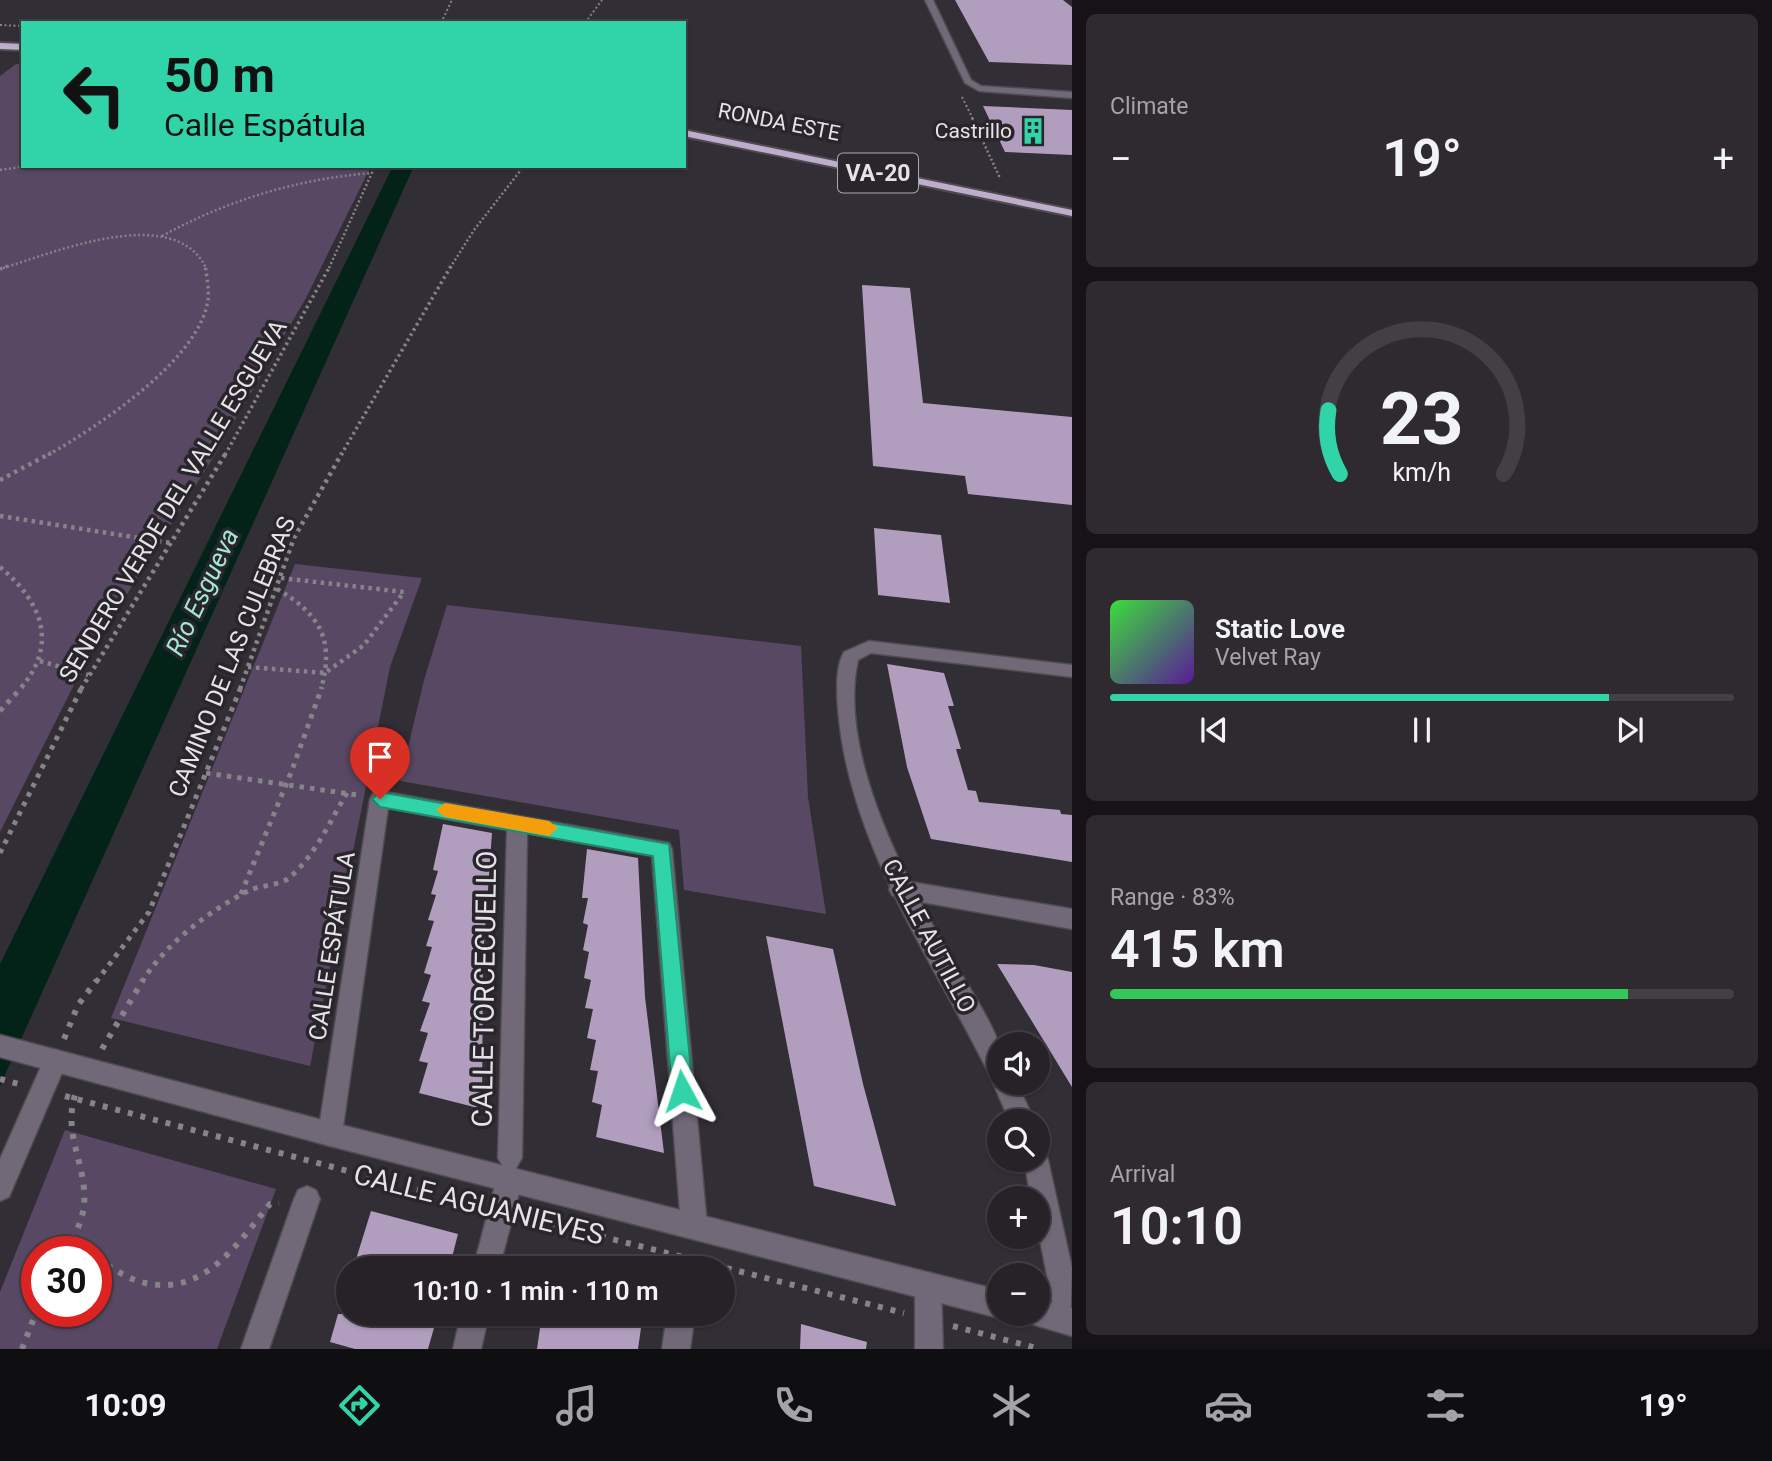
<!DOCTYPE html>
<html lang="en">
<head>
<meta charset="utf-8">
<style>
  :root { --surface:#262228; --page:#2e2a30; --text:#f1f3f6; --muted:#a4a4a8; --line:#423f45; --accent:#31d4a9 }
  body { margin:0; font-family:Roboto,sans-serif; background:var(--page); color:var(--text); height:100vh; display:flex; flex-direction:column; font-size:26px; white-space:nowrap }
  * { box-sizing:border-box; margin:0 }
  p { font-size:23px; color:var(--muted) }
  .icon { flex:none; width:38px; height:38px; fill:none; stroke:currentColor; stroke-width:2; stroke-linecap:round; stroke-linejoin:round }
  .map { position:relative; flex:1; overflow:hidden }
  .side { display:flex; flex-direction:column; gap:14px; padding:14px; background:#151316; width:700px }
  .side>* { flex:none }
  .banner { position:absolute; left:21px; top:21px; width:665px; height:147px; border-radius:0px; box-shadow:0 2px 5px #0004,0 0 0 2px var(--line); background:#31d4a9; color:#111; overflow:hidden }
  .controls { position:absolute; left:987px; top:1032px; display:grid; gap:14px }
  .controls a { display:grid; place-items:center; width:63px; height:63px; border-radius:50%; background:var(--surface); box-shadow:0 2px 5px #0004,0 0 0 2px var(--line); font-size:35px }
  .speed { position:absolute; left:21px; top:1236px; display:flex; gap:14px; font-size:35px; font-weight:700; text-align:center }
  .speed>* { display:grid; place-content:center; width:91px; height:91px; border-radius:50%; background:var(--surface); box-shadow:0 2px 5px #0004,0 0 0 2px var(--line); line-height:1 }
  .speed .limit { border:10px solid #d22; background:#fff; color:#111 }
  .pin { position:absolute; display:grid; place-items:center; width:60px; height:60px; color:#fff; margin:-72px -30px; border-radius:50% 50% 50% 0; rotate:-45deg; box-shadow:0 0 7px #0007 }
  .pin .icon { rotate:45deg }
  .me { position:absolute; width:77px; margin:-38px; rotate:355deg; stroke-linejoin:round; filter:drop-shadow(0 0 5px #0008) }
  .turn { display:flex; align-items:center; gap:24px; height:147px; padding:0 28px; font-size:32px }
  .turn .icon { width:91px; height:91px; stroke-width:2.5 }
  .turn b { display:block; font-size:49px; line-height:60px }
  .big { font-size:52px; font-weight:600; line-height:1.1 }
  .side .widget { flex:1; display:flex; flex-direction:column; justify-content:center; gap:10px; min-width:0; padding:0 24px; border-radius:10px; background:var(--page) }
  .side .dial { align-items:center; gap:0 }
  .dial svg { height:182px; overflow:visible; fill:none; stroke:var(--line); stroke-width:7; stroke-linecap:round; text-anchor:middle }
  .dial text { fill:var(--text); stroke:none }
  .song { display:flex; align-items:center; gap:21px }
  .cover { width:84px; height:84px; border-radius:10px; background:linear-gradient(135deg,hsl(120 70% 55%),hsl(270 70% 35%)) }
  .played { height:7px; border-radius:4px; background:linear-gradient(90deg,var(--accent) 80%,var(--line) 80%) }
  .keys { display:flex; justify-content:space-around; direction:ltr }
  .heat { display:flex; justify-content:space-between; align-items:center; font-size:38px; direction:ltr }
  .charge { height:10px; border-radius:5px; background:linear-gradient(90deg,#34c759 83%,var(--line) 0) }
  .trip { position:absolute; left:336px; top:1256px; width:399px; height:70px; border-radius:35px; background:var(--surface); box-shadow:0 2px 5px #0004,0 0 0 2px var(--line); font-weight:600; line-height:70px; text-align:center }
  .tabs { display:flex; height:112px; justify-content:space-around; align-items:center; background:#0f0e10; color:var(--muted) }
  .tabs .icon { width:49px; height:49px }
  .tabs .current { color:var(--accent) }
  .tabs b { font-size:32px; color:var(--text) }
  main { display:flex; flex:1; min-height:0 }
  .map>svg:first-child { display:block }
  .green { fill:#584863; fill-rule:evenodd }
  .water { fill:#032319 }
  .building { fill:#b19ebf }
  .lines { fill:none; stroke-linecap:round; stroke-linejoin:round }
  .pedestrian-casing { stroke:#4f4b51; stroke-width:3 }
  .minor-casing { stroke:#4f4b51; stroke-width:3 }
  .tertiary-casing { stroke:#4f4b51; stroke-width:3 }
  .trunk-casing { stroke:#4f4b51; stroke-width:4 }
  .path-far5 { stroke:#868389; stroke-width:2; stroke-dasharray:2 2.5; stroke-linecap:butt }
  .path-far4 { stroke:#868389; stroke-width:2.5; stroke-dasharray:2 2.5; stroke-linecap:butt }
  .path-far3 { stroke:#868389; stroke-width:3.5; stroke-dasharray:2.5 3.5; stroke-linecap:butt }
  .path-far2 { stroke:#868389; stroke-width:4.5; stroke-dasharray:3.5 4.5; stroke-linecap:butt }
  .path-far1 { stroke:#868389; stroke-width:5; stroke-dasharray:4.5 6; stroke-linecap:butt }
  .path { stroke:#868389; stroke-width:6; stroke-dasharray:5 8; stroke-linecap:butt }
  .pedestrian { fill:#716977; fill-rule:evenodd }
  .minor { fill:#716977; fill-rule:evenodd }
  .tertiary { fill:#716977; fill-rule:evenodd }
  .trunk { fill:#beadcc; fill-rule:evenodd }
  .route { fill:#31d4a9; stroke:#208a6e; stroke-width:2 }
  .slow { fill:#f59e0b }
  .labels { text-anchor:middle; stroke-width:7; stroke-linejoin:round; paint-order:stroke }
  .far-street-label { font-size:21px; fill:#e5e3e7; stroke:#28252b }
  .far-poi-label { font-size:21px; fill:#e5e3e7; stroke:#28252b; text-anchor:end }
  .shield { fill:#28252b; stroke:#acaaaf; stroke-width:2 }
  .shield-label { font-size:23px; font-weight:bold; fill:#e5e3e7 }
  .street-label { font-size:24px; fill:#e5e3e7; stroke:#28252b }
  .water-label { font-size:26px; font-style:italic; fill:#a0e9cf; stroke:#28252b }
  .near-street-label { font-size:28px; fill:#e5e3e7; stroke:#28252b }
</style>
</head>
<body>
<main>
<div class="map">
<svg width="1072" height="1349" viewBox="0 0 1072 1349">
  <rect width="100%" height="100%" fill="#322e35"/>
  <!-- green -->
  <path class="green" d="M16 64H23V166H371L306 298 213 458 91 651 0 832V76Z
    M295 564 422 578 390 667 310 1066 111 1018Z
    M447 605 801 646 808 797 826 914 684 890 679 830 400 781 424 680Z
    M65 1130 276 1189 217 1349H0V1292ZM96 1251V1311H37V1251Z"/>
  <!-- water -->
  <path class="water" d="M393 166H414L0 1086V964Z"/>
  <!-- building -->
  <path class="building" d="M955 0H1063L1072 7V65L989 62Z
    M983 106 1072 110V155L1005 152Z
    M862 285 910 288 923 403 1072 417V505L968 494 965 476 873 466Z
    M874 528 941 535 950 603 878 595Z
    M887 664 944 673 954 706H948L961 749H956L968 790 976 791 979 802 1060 810 1061 814 1072 815V862L931 839 907 767Z
    M443 824 492 833 483 958 482 1109 419 1093 428 1063 419 1061 428 1033 420 1031 430 1003 422 1001 431 975 424 973 432 947 426 946 434 921 428 920 436 895 431 894 438 871 433 870Z
    M587 849 638 858 645 997 664 1153 596 1137 602 1105 592 1102 598 1071 590 1070 596 1040 587 1038 593 1009 585 1008 591 980 584 978 589 952 583 950 588 925 583 923 588 898H582Z
    M766 936 833 949 863 1084 896 1206 814 1186Z
    M997 964 1034 965 1072 972V1087Z
    M371 1211 458 1234 449 1269H353Z
    M338 1314H438L428 1349H355L330 1342Z
    M542 1314H643L638 1349H537Z
    M801 1324 867 1342 866 1349H800Z"/>
  <g class="lines">
    <defs>
      <path id="pedestrian" d="M899 880 1072 909V929L899 898 892 895 889 889 892 883Z"/>
      <path id="minor" d="M925 0H933L971 80 981 86 1072 92V98L979 91 965 83Z
        M869 641 1072 665V677L871 653 858 660C838 750 901 871 945 947 958 970 994 1023 999 1046 1002 1057 999 1072 999 1083H1017L1035 1122H1010L993 1083 994 1080 991 1078C933 959 849 846 838 709 837 691 835 668 844 652Z
        M380 791 669 843 672 849 707 1225 703 1234 694 1238 685 1234 681 1225 652 856 527 833 522 1158 516 1168 523 1178 499 1269H473L497 1178 504 1168 498 1158 507 830 388 808 342 1134 339 1143 330 1146 321 1143 318 1134 370 799 373 793Z
        M55 1049 63 1053 67 1061 9 1197 0 1201V1159L47 1053Z
        M1038 1148 1045 1151 1048 1160 1072 1268 1070 1335 1060 1331 1056 1321 1038 1230V1199H1031L1024 1160H1038Z
        M307 1186 316 1190 320 1199 269 1349H241L294 1199 298 1190Z
        M928 1273 938 1276 941 1286 943 1349H915V1286L918 1276Z
        M461 1314H489L481 1349H453Z
        M667 1314H695L690 1349H662Z"/>
      <path id="tertiary" d="M0 1035 330 1122 999 1290V1314H1007L999 1318 330 1146 0 1057Z
        M1038 1299 1072 1308V1336L1028 1323 1025 1314H1038Z"/>
      <path id="trunk" d="M0 43 23 44V50L0 49Z
        M684 130 1072 210V216L684 136Z"/>
    </defs>
    <!-- pedestrian casing -->
    <use href="#pedestrian" class="pedestrian-casing"/>
    <!-- minor casing -->
    <use href="#minor" class="minor-casing"/>
    <!-- tertiary casing -->
    <use href="#tertiary" class="tertiary-casing"/>
    <!-- trunk casing -->
    <use href="#trunk" class="trunk-casing"/>
    <!-- path-far5 -->
    <path class="path-far5" d="M441 23 452 0
      M585 23 602 0
      M0 25 23 26
      M962 97 973 119"/>
    <!-- path-far4 -->
    <path class="path-far4" d="M972 118 1000 178
      M0 170 27 166
      M162 236C228 200 297 179 372 173
      M3 268C53 253 174 202 206 268
      M329 268 375 166
      M450 268 474 230 524 166"/>
    <!-- path-far3 -->
    <path class="path-far3" d="M0 269 8 266
      M48 455C97 427 201 359 208 299 209 289 207 276 205 266
      M225 455 330 266
      M341 455 451 266"/>
    <!-- path-far2 -->
    <path class="path-far2" d="M0 480 51 453
      M0 516 171 543
      M0 567C42 602 59 644 20 689
      M277 589C320 614 335 640 321 689
      M40 661 88 675
      M248 667 325 673 364 645 404 592 281 578
      M81 689 226 453
      M240 689 294 538 342 453"/>
    <!-- path-far1 -->
    <path class="path-far1" d="M0 711 22 687
      M206 773 357 795
      M0 853 82 687
      M241 894 292 770 322 687
      M96 982 149 912 241 687
      M142 982C165 944 209 911 248 891 260 885 279 886 289 878 315 856 330 821 347 793"/>
    <!-- path -->
    <path class="path" d="M64 1039 78 1005 97 980
      M102 1049 143 980
      M0 1079 19 1084
      M65 1096 476 1205
      M525 1217 904 1313
      M66 1251C74 1237 82 1222 84 1206 88 1164 60 1134 77 1089
      M96 1259C111 1267 129 1280 145 1283 205 1296 237 1244 270 1204L279 1203
      M686 1269 688 1256
      M953 1326 1040 1349
      M22 1349 37 1310"/>
    <!-- pedestrian -->
    <use href="#pedestrian" class="pedestrian"/>
    <!-- minor -->
    <use href="#minor" class="minor"/>
    <!-- tertiary -->
    <use href="#tertiary" class="tertiary"/>
    <!-- trunk -->
    <use href="#trunk" class="trunk"/>
  </g>
  <!-- route -->
  <path class="route" d="M380 792 669 844 693 1091 690 1099 682 1102 675 1099 672 1091 653 856 380 807 372 799Z"/>
  <!-- slow -->
  <path class="slow" d="M445 803 549 821 558 828 549 836 445 817 436 810Z"/>
  <!-- icons -->
  <defs>
    <symbol id="building-bare" viewBox="-9 -9 18 18"><path d="M-4-6H4V6H1V3H-1V6H-4ZM-2.5-4.3h1.7v1.8h-1.7ZM.8-4.3h1.7v1.8H.8ZM-2.5-1h1.7V.8h-1.7ZM.8-1h1.7V.8H.8Z" fill="#31d4a9" stroke="#28252b" stroke-width="2.5" paint-order="stroke"/></symbol>
  </defs>
  <g fill-rule="evenodd">
    <use href="#building-bare" x="1014" y="112" width="38" height="38"/>
  </g>
  <g class="labels">
    <!-- far-street labels -->
    <g class="far-street-label">
      <text transform="translate(779 122) rotate(11)" y="7">RONDA ESTE</text>
    </g>
    <!-- far-poi labels -->
    <g class="far-poi-label">
      <text x="1012" y="138">Castrillo</text>
    </g>
    <!-- shield labels -->
    <rect class="shield" x="838" y="153.5" width="80" height="39" rx="5"/>
    <g class="shield-label">
      <text x="878" y="181">VA-20</text>
    </g>
    <!-- street labels -->
    <g class="street-label">
      <text transform="translate(173 501) rotate(-59)" y="8">SENDERO VERDE DEL VALLE ESGUEVA</text>
      <text transform="translate(232 657) rotate(-68)" y="8">CAMINO DE LAS CULEBRAS</text>
      <text transform="translate(929 936) rotate(62)" y="8">CALLE AUTILLO</text>
      <text transform="translate(332 946) rotate(-81)" y="8">CALLE ESPÁTULA</text>
    </g>
    <!-- water labels -->
    <g class="water-label">
      <text transform="translate(202 592) rotate(-65)" y="9">Río Esgueva</text>
    </g>
    <!-- near-street labels -->
    <g class="near-street-label">
      <text transform="translate(484 989) rotate(-89)" y="10">CALLE TORCECUELLO</text>
      <text transform="translate(479 1204) rotate(14)" y="10">CALLE AGUANIEVES</text>
    </g>
  </g>
</svg>
<div class="controls">
<a><svg class="icon" aria-label="sound" viewBox="0 0 24 24"><path d="M4 9h4l5-4v14l-5-4H4zM17 9q2 3 0 6"/></svg></a>
<a><svg class="icon" aria-label="search" viewBox="0 0 24 24"><circle cx="10" cy="10" r="6"/><path d="M15 15l6 6"/></svg></a>
<a>+</a>
<a>−</a>
</div>
<div class="speed"><div class="limit">30</div></div>
<div class="pin" style="left:380px;top:799px;background:#d93025"><svg class="icon" aria-label="arrive" viewBox="0 0 24 24"><path d="M6 21V4h12l-3 4 3 4H6"/></svg></div>
<svg class="me" style="left:682px;top:1091px" viewBox="-20 -20 40 40"><path d="M0-17L14 15 0 8-14 15z" fill="#31d4a9" stroke="#fff" stroke-width="4"/></svg>
<div class="trip">10:10 · 1 min · 110 m</div>
<div class="banner">
<div class="turn"><svg class="icon" aria-label="left" viewBox="0 0 24 24"><path d="M17 20v-9H6M10 6l-5 5 5 5"/></svg><div><b>50 m</b>Calle Espátula</div></div>
</div>
</div>
<section class="side">
<div class="widget"><p>Climate</p>
<div class="heat"><a>−</a><b class="big">19°</b><a>+</a></div>
</div>
<div class="widget dial"><svg viewBox="0 0 100 80">
<path d="M14 69A42 42 0 1 1 86 69"/>
<path d="M14 69A42 42 0 0 1 9 41" stroke="#31d4a9"/>
<text x="50" y="56" font-size="32" font-weight="700">23</text>
<text x="50" y="72" font-size="11">km/h</text>
</svg></div>
<div class="widget">
<div class="song"><i class="cover"></i><div><b>Static Love</b><p>Velvet Ray</p></div></div>
<div class="played"></div>
<div class="keys"><svg class="icon" aria-label="previous" viewBox="0 0 24 24"><path d="M18 5L8 12l10 7zM5 5v14"/></svg><svg class="icon" aria-label="pause" viewBox="0 0 24 24"><path d="M8 5v14M16 5v14"/></svg><svg class="icon" aria-label="next" viewBox="0 0 24 24"><path d="M6 5l10 7-10 7zM19 5v14"/></svg></div>
</div>
<div class="widget"><p>Range · 83%</p><b class="big">415 km</b><div class="charge"></div></div>
<div class="widget"><p>Arrival</p><b class="big">10:10</b></div>
</section>
</main>
<nav class="tabs">
<b>10:09</b>
<svg class="icon current" aria-label="directions" viewBox="0 0 24 24"><path d="M12 3l9 9-9 9-9-9zM9 14v-3h6M13 9l2 2-2 2"/></svg>
<svg class="icon" aria-label="music" viewBox="0 0 24 24"><path d="M9 18V5l10-2v13"/><circle cx="6" cy="18" r="3"/><circle cx="16" cy="16" r="3"/></svg>
<svg class="icon" aria-label="phone" viewBox="0 0 24 24"><path d="M5 4h4l2 5-3 2q2 4 5 5l2-3 5 2v4C11 20 4 13 5 4z"/></svg>
<svg class="icon" aria-label="climate" viewBox="0 0 24 24"><path d="M12 3v18M4 7l16 10M4 17L20 7"/></svg>
<svg class="icon" aria-label="car" viewBox="0 0 24 24"><path d="M5 17H2v-5l4-1 3-4h7l3 4 3 1v5h-3M9 17h6M6 11h13"/><circle cx="7" cy="17" r="2"/><circle cx="17" cy="17" r="2"/></svg>
<svg class="icon" aria-label="filters" viewBox="0 0 24 24"><path d="M4 7h16M4 17h16"/><circle cx="9" cy="7" r="2"/><circle cx="15" cy="17" r="2"/></svg>
<b>19°</b>
</nav>
</body>
</html>
